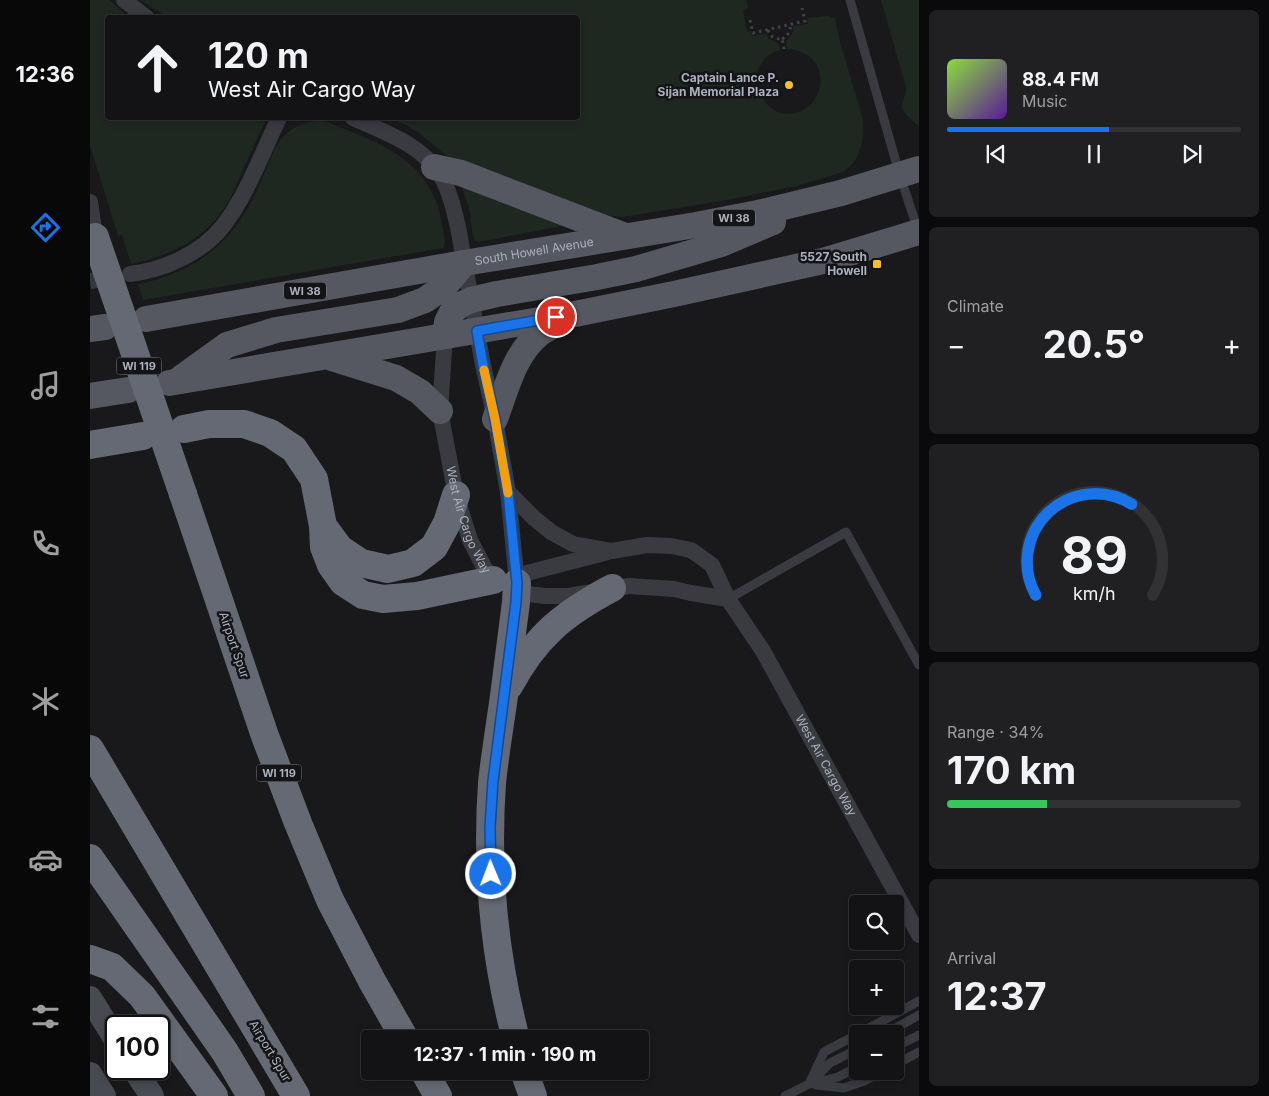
<!DOCTYPE html>
<html lang="en">
<head>
<meta charset="utf-8">
<style>
  :root { --surface:#131315; --page:#202022; --text:#f1f3f6; --muted:#9d9ea0; --line:#323234; --accent:#1a73e8 }
  body { margin:0; font-family:Inter,sans-serif; background:var(--page); color:var(--text); height:100vh; display:flex; flex-direction:column; font-size:19px; white-space:nowrap }
  * { box-sizing:border-box; margin:0 }
  p { font-size:16px; color:var(--muted) }
  .icon { flex:none; width:28px; height:28px; fill:none; stroke:currentColor; stroke-width:2; stroke-linecap:round; stroke-linejoin:round }
  .map { position:relative; flex:1; overflow:hidden }
  .side { display:flex; flex-direction:column; gap:10px; padding:10px; background:#0a0a0c; width:350px }
  .side>* { flex:none }
  .hud { position:absolute; left:15px; top:15px; width:475px; height:105px; border-radius:5px; box-shadow:0 2px 8px #0003,0 0 0 1px var(--line); background:#131315; color:var(--text); overflow:hidden }
  .fabs { position:absolute; left:759px; top:895px; display:grid; gap:10px }
  .fabs a { display:grid; place-items:center; width:55px; height:55px; border-radius:5px; background:var(--surface); box-shadow:0 2px 8px #0003,0 0 0 1px var(--line); font-size:25px }
  .speed { position:absolute; left:15px; top:1015px; display:flex; gap:10px; font-size:25px; font-weight:700; text-align:center }
  .speed>* { display:grid; place-content:center; width:65px; height:65px; border-radius:50%; background:var(--surface); box-shadow:0 2px 8px #0003,0 0 0 1px var(--line); line-height:1 }
  .speed .limit { border:2px solid #111; border-radius:8px; background:#fff; color:#111 }
  .pin { position:absolute; display:grid; place-items:center; width:42px; height:42px; color:#fff; margin:-21px; border:2px solid #fff; border-radius:50%; box-shadow:0 1px 5px #0007 }
  .me { position:absolute; width:55px; margin:-28px; rotate:359deg; stroke-linejoin:round; filter:drop-shadow(0 0 4px #0008) }
  .turn { display:flex; align-items:center; gap:18px; height:105px; padding:0 20px; font-size:22px }
  .turn .icon { width:65px; height:65px; stroke-width:2.5 }
  .turn b { display:block; font-size:35px; line-height:42px }
  .big { font-size:38px; font-weight:700; line-height:1.1 }
  .side .widget { flex:1; display:flex; flex-direction:column; justify-content:center; gap:8px; min-width:0; padding:0 18px; border-radius:8px; background:var(--page) }
  .side .dial { align-items:center; gap:0 }
  .dial svg { height:130px; overflow:visible; fill:none; stroke:var(--line); stroke-width:7; stroke-linecap:round; text-anchor:middle }
  .dial text { fill:var(--text); stroke:none }
  .song { display:flex; align-items:center; gap:15px }
  .cover { width:60px; height:60px; border-radius:8px; background:linear-gradient(135deg,hsl(90 70% 55%),hsl(270 70% 35%)) }
  .played { height:5px; border-radius:2px; background:linear-gradient(90deg,var(--accent) 55%,var(--line) 55%) }
  .keys { display:flex; justify-content:space-around; direction:ltr }
  .heat { display:flex; justify-content:space-between; align-items:center; font-size:28px; direction:ltr }
  .charge { height:8px; border-radius:4px; background:linear-gradient(90deg,#34c759 34%,var(--line) 0) }
  .trip { position:absolute; left:271px; top:1030px; width:288px; height:50px; border-radius:5px; background:var(--surface); box-shadow:0 2px 8px #0003,0 0 0 1px var(--line); font-weight:700; line-height:50px; text-align:center }
  main { display:flex; flex:1; min-height:0 }
  .menu { display:flex; flex-direction:column; width:90px; justify-content:space-around; align-items:center; background:#080808; color:var(--muted) }
  .menu .icon { width:35px; height:35px }
  .menu .on { color:var(--accent) }
  .menu b { font-size:22px; color:var(--text) }
  .map>svg:first-child { display:block }
  .green { fill:#1e2820 }
  .lines { fill:none; stroke-linecap:round; stroke-linejoin:round }
  .street-tunnel { stroke:#36373c; stroke-width:16; stroke-dasharray:16 8; stroke-linecap:butt }
  .path { stroke:#404248; stroke-width:3; stroke-dasharray:2.5 4; stroke-linecap:butt }
  .lane { stroke:#3a3b41; stroke-width:9 }
  .street { stroke:#3a3b41; stroke-width:16 }
  .secondary { stroke:#474a51; stroke-width:24 }
  .primary { stroke:#555861; stroke-width:26 }
  .highway { stroke:#656973; stroke-width:28 }
  .highway-bridge { stroke:#656973; stroke-width:28 }
  .route-casing { stroke:#114b97; stroke-width:12 }
  .route { stroke:#1a73e8; stroke-width:9 }
  .slow { stroke:#f59e0b; stroke-width:9 }
  .poi-dot { fill:#ffbb2e; stroke:#141417; stroke-width:2 }
  .labels { text-anchor:middle; stroke-width:5; stroke-linejoin:round; paint-order:stroke }
  .shield { fill:#141417; stroke:#7d818b; stroke-width:1 }
  .shield-label { font-size:11px; font-weight:bold; fill:#aab0bd }
  .poi-label { font-size:12px; font-weight:bold; fill:#aab0bd; stroke:#141417; text-anchor:end }
  .street-label { font-size:12px; fill:#aab0bd; stroke:#141417 }
</style>
</head>
<body>
<main>
<nav class="menu">
<b>12:36</b>
<svg class="icon on" aria-label="directions" viewBox="0 0 24 24"><path d="M12 3l9 9-9 9-9-9zM9 14v-3h6M13 9l2 2-2 2"/></svg>
<svg class="icon" aria-label="music" viewBox="0 0 24 24"><path d="M9 18V5l10-2v13"/><circle cx="6" cy="18" r="3"/><circle cx="16" cy="16" r="3"/></svg>
<svg class="icon" aria-label="phone" viewBox="0 0 24 24"><path d="M5 4h4l2 5-3 2q2 4 5 5l2-3 5 2v4C11 20 4 13 5 4z"/></svg>
<svg class="icon" aria-label="climate" viewBox="0 0 24 24"><path d="M12 3v18M4 7l16 10M4 17L20 7"/></svg>
<svg class="icon" aria-label="car" viewBox="0 0 24 24"><path d="M5 17H2v-5l4-1 3-4h7l3 4 3 1v5h-3M9 17h6M6 11h13"/><circle cx="7" cy="17" r="2"/><circle cx="17" cy="17" r="2"/></svg>
<svg class="icon" aria-label="filters" viewBox="0 0 24 24"><path d="M4 7h16M4 17h16"/><circle cx="9" cy="7" r="2"/><circle cx="15" cy="17" r="2"/></svg>
</nav>
<div class="map">
<svg width="829" height="1096" viewBox="0 0 829 1096">
  <rect width="100%" height="100%" fill="#19191c"/>
  <!-- green -->
  <path class="green" d="M0 0H19L39 17 18 18V118H177C168 136 160 155 151 174 147 183 144 193 138 202 117 238 81 256 41 264L32 235 28 236 0 145Z
    M50 0H656L658 8 653 10 657 32 660 31 662 36 676 33 679 39C686 42 689 42 690 50 644 64 674 131 713 110 722 105 728 97 730 86 733 64 718 50 697 49 694 36 704 39 703 26L718 24 717 18 738 16 745 18 750 42 772 116C775 137 772 160 753 172L707 186 632 201 532 217 515 215 358 157 329 133 318 126 300 118H488V18H79Z
    M791 0H829V126C823 121 810 112 812 103 814 95 817 96 816 87Z
    M228 121 238 122C282 141 326 153 346 201 351 214 353 229 355 242L353 248 53 300 48 284C93 276 133 251 156 211 168 191 176 169 185 148 195 131 209 122 228 121Z
    M371 185 474 224 472 226 388 242 385 240 383 236 379 208Z"/>
  <g class="lines">
    <!-- street-tunnel -->
    <path class="street-tunnel" d="M0 281 26 277"/>
    <!-- path -->
    <path class="path" d="M660 20 663 33 715 21 712 8
      M678 30C680 37 685 39 692 39L694 49
      M692 39C698 35 701 32 700 25"/>
    <!-- lane -->
    <path class="lane" d="M760 0 810 176 828 230
      M638 599 756 532 829 665
      M768 1034 829 1001
      M795 1034 829 1015
      M805 1047 829 1035
      M805 1065 829 1052
      M723 1080 740 1063 768 1049
      M719 1084 734 1052 768 1034
      M726 1085 754 1088 774 1081 792 1071
      M695 1096 719 1084 748 1077 768 1067"/>
    <!-- street -->
    <g class="street">
      <path d="M34 0 57 18"/>
      <path d="M263 118C294 132 333 145 351 176 360 192 364 210 368 227L393 365 405 419 418 492 427 583"/>
      <path d="M0 202 5 237"/>
      <path d="M40 274C74 270 112 253 133 226 157 195 172 153 189 118"/>
      <path id="s1" d="M355 336 350 411 366 495 380 540 394 567 403 580 427 583 438 594 455 596H478L539 586 584 589 601 593 638 599"/>
      <path id="s2" d="M418 492 444 518 461 532 483 544 522 551 557 545 581 546 601 550 622 565 638 599 673 651 829 935"/>
      <path d="M427 583 437 573 518 552"/>
    </g>
    <!-- secondary -->
    <path class="secondary" d="M0 998 26 1040
      M44 1069 62 1096
      M0 1074 14 1096"/>
    <!-- primary -->
    <g class="primary">
      <path d="M344 167 371 173 535 236"/>
      <path id="s3" d="M56 319 374 263 606 225 668 213 751 193 829 169"/>
      <path d="M0 329 15 327"/>
      <path d="M355 336 357 322 362 312 370 305 381 300 407 294 507 277 546 269 631 244 683 222"/>
      <path d="M242 358 306 378 330 392 350 411"/>
      <path d="M91 378 137 345 186 330 308 310 335 300 355 286 374 263"/>
      <path d="M79 383 485 314 584 294 733 261 829 232"/>
      <path d="M0 396 38 390"/>
      <path d="M405 419C416 390 424 354 449 334 456 329 465 325 473 321"/>
    </g>
    <!-- highway -->
    <path class="highway" d="M94 429 119 424H154L180 433 204 449 224 479 233 526 234 547 241 565 253 582 273 595 293 599 327 596 403 580
      M0 445 53 436
      M93 494 175 736 208 823 240 900 282 981 315 1039
      M233 526 250 549 271 563 298 569 323 563 344 547 357 523 366 495
      M419 686C445 637 473 614 522 588
      M0 749 206 1096
      M0 858 135 1052 161 1096
      M0 959 22 967 52 996 124 1096
      M426 1039C404 955 396 869 402 783 405 754 410 725 414 696 418 665 422 633 426 602L427 583
      M334 1071 348 1096
      M434 1071 443 1096"/>
    <!-- highway-bridge -->
    <path class="highway-bridge" d="M5 237 93 494"/>
  </g>
  <g class="lines">
    <defs>
      <path id="route" d="M401 874 400 827 403 781 426 602 427 583 418 492 405 419 393 365 387 331 466 317"/>
    </defs>
    <!-- route casing -->
    <use href="#route" class="route-casing"/>
    <!-- route -->
    <use href="#route" class="route"/>
    <!-- slow -->
    <path class="slow" d="M394 370 405 419 418 493"/>
  </g>
  <!-- markers -->
  <g class="poi-dot">
    <circle cx="699" cy="85" r="5"/>
    <rect x="782" y="259" width="10" height="10" rx="2.5"/>
  </g>
  <g class="labels">
    <!-- shield labels -->
    <g class="shield">
      <rect x="623" y="209.5" width="42" height="17" rx="4"/>
      <rect x="194" y="282.5" width="42" height="17" rx="4"/>
      <rect x="26.5" y="357.5" width="45" height="17" rx="4"/>
      <rect x="166.5" y="764.5" width="45" height="17" rx="4"/>
    </g>
    <g class="shield-label">
      <text x="644" y="222">WI 38</text>
      <text x="215" y="295">WI 38</text>
      <text x="49" y="370">WI 119</text>
      <text x="189" y="777">WI 119</text>
    </g>
    <!-- poi labels -->
    <g class="poi-label">
      <text x="689" y="82">Captain Lance P.<tspan x="689" dy="14">Sijan Memorial Plaza</tspan></text>
      <text x="777" y="261">5527 South<tspan x="777" dy="14">Howell</tspan></text>
    </g>
    <!-- street labels -->
    <g class="street-label">
      <text dy="4" stroke="none"><textPath href="#s3" startOffset="394">South Howell Avenue</textPath></text>
      <text dy="4" stroke="none"><textPath href="#s1" startOffset="188">West Air Cargo Way</textPath></text>
      <text transform="translate(144 645) rotate(71)" y="4">Airport Spur</text>
      <text dy="4" stroke="none"><textPath href="#s2" startOffset="460">West Air Cargo Way</textPath></text>
      <text transform="translate(180 1051) rotate(59)" y="4">Airport Spur</text>
    </g>
  </g>
</svg>
<div class="fabs">
<a><svg class="icon" aria-label="search" viewBox="0 0 24 24"><circle cx="10" cy="10" r="6"/><path d="M15 15l6 6"/></svg></a>
<a>+</a>
<a>−</a>
</div>
<div class="speed"><div class="limit">100</div></div>
<div class="pin" style="left:466px;top:317px;background:#d93025"><svg class="icon" aria-label="arrive" viewBox="0 0 24 24"><path d="M6 21V4h12l-3 4 3 4H6"/></svg></div>
<svg class="me" style="left:401px;top:874px" viewBox="-20 -20 40 40"><circle r="17" fill="#1a73e8" stroke="#fff" stroke-width="3"/><path d="M0-11L8 9 0 5-8 9z" fill="#fff"/></svg>
<div class="trip">12:37 · 1 min · 190 m</div>
<div class="hud">
<div class="turn"><svg class="icon" aria-label="ahead" viewBox="0 0 24 24"><path d="M12 20V5M6 11l6-6 6 6"/></svg><div><b>120 m</b>West Air Cargo Way</div></div>
</div>
</div>
<section class="side">
<div class="widget">
<div class="song"><i class="cover"></i><div><b>88.4 FM</b><p>Music</p></div></div>
<div class="played"></div>
<div class="keys"><svg class="icon" aria-label="previous" viewBox="0 0 24 24"><path d="M18 5L8 12l10 7zM5 5v14"/></svg><svg class="icon" aria-label="pause" viewBox="0 0 24 24"><path d="M8 5v14M16 5v14"/></svg><svg class="icon" aria-label="next" viewBox="0 0 24 24"><path d="M6 5l10 7-10 7zM19 5v14"/></svg></div>
</div>
<div class="widget"><p>Climate</p>
<div class="heat"><a>−</a><b class="big">20.5°</b><a>+</a></div>
</div>
<div class="widget dial"><svg viewBox="0 0 100 80">
<path d="M14 69A42 42 0 1 1 86 69"/>
<path d="M14 69A42 42 0 0 1 73 13" stroke="#1a73e8"/>
<text x="50" y="56" font-size="32" font-weight="700">89</text>
<text x="50" y="72" font-size="11">km/h</text>
</svg></div>
<div class="widget"><p>Range · 34%</p><b class="big">170 km</b><div class="charge"></div></div>
<div class="widget"><p>Arrival</p><b class="big">12:37</b></div>
</section>
</main>
</body>
</html>
